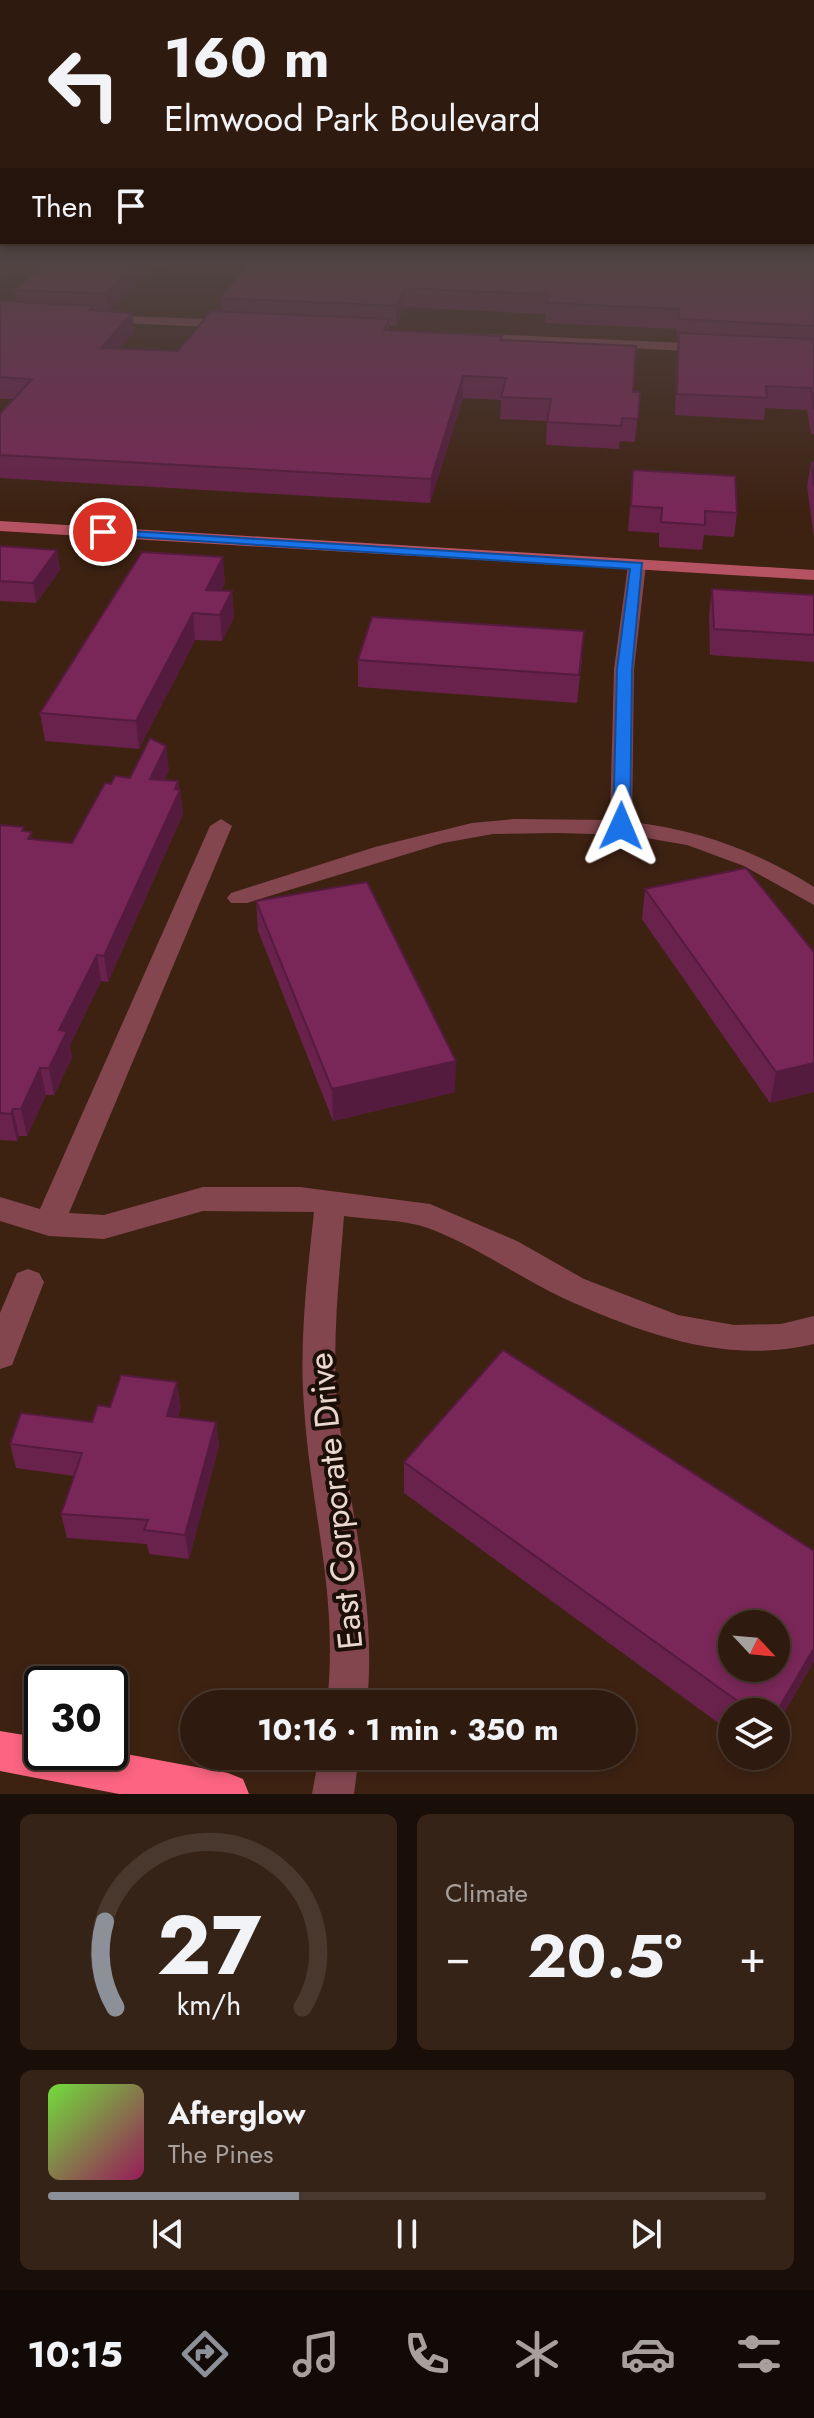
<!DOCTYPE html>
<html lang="en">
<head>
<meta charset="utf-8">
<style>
  :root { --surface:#2e1a0e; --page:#362317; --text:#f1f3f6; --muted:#a7a19e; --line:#49382e; --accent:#8c9099 }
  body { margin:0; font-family:Jost,sans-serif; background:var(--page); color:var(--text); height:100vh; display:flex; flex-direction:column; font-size:30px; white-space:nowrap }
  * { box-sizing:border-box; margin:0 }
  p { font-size:26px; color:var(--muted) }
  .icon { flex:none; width:44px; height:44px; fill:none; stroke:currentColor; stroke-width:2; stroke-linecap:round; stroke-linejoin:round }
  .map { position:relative; height:1794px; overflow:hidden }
  .sheet { display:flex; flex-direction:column; gap:20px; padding:20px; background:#190e08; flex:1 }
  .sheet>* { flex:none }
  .banner { position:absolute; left:0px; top:0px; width:814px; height:244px; box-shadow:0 4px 12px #0003,0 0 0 2px var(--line); background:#2e1a0e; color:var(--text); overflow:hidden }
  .needle { width:52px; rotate:116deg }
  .controls { position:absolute; left:718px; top:1610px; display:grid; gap:16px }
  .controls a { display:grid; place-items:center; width:72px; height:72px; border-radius:50%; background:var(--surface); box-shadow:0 4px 12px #0003,0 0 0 2px var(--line); font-size:40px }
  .speed { position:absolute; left:24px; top:1666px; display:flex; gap:16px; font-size:40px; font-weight:700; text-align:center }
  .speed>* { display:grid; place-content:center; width:104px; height:104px; border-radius:50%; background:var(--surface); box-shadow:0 4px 12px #0003,0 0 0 2px var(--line); line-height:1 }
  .speed .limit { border:4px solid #111; border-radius:12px; background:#fff; color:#111 }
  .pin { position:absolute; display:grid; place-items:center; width:68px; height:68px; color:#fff; margin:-34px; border:4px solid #fff; border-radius:50%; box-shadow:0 2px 8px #0007 }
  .me { position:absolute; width:88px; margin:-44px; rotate:1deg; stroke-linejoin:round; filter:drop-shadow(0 0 6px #0008) }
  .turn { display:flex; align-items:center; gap:28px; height:168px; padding:0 32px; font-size:36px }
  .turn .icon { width:104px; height:104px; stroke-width:2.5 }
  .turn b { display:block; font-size:56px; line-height:68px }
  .then { display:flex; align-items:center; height:76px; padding:0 32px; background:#0003; gap:16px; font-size:30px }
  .big { font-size:60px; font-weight:700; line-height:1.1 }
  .sheet .widget { flex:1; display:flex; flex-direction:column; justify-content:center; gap:12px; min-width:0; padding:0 28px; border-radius:12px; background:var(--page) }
  .sheet .dial { align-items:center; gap:0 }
  .dial svg { height:208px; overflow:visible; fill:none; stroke:var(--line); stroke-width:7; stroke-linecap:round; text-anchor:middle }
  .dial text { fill:var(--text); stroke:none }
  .song { display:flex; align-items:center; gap:24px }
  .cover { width:96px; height:96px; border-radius:12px; background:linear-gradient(135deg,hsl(100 70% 55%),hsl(330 70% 35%)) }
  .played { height:8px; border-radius:4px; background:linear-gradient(90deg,var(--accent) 35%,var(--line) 35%) }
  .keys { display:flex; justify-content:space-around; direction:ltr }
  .heat { display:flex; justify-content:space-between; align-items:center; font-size:44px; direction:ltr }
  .sheet .tiles { flex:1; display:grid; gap:20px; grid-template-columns:1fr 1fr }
  .widget:last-child { grid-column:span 2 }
  .trip { position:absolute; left:180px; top:1690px; width:456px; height:80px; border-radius:40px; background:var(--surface); box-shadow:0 4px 12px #0003,0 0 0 2px var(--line); font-weight:700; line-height:80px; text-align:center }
  .tab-bar { display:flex; height:128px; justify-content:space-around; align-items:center; background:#120a06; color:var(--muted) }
  .tab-bar .icon { width:56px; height:56px }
  .tab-bar .on { color:var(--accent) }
  .tab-bar b { font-size:36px; color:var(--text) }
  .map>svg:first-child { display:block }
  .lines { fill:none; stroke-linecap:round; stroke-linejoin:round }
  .street { fill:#83464f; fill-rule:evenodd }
  .secondary { fill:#b55363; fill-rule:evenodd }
  .highway { fill:#fc6481; fill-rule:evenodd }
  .wall { fill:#68224c }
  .shaded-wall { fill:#551b3e }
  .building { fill:#792758; stroke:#551b3e; stroke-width:2; fill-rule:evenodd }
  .route { fill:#1a73e8; stroke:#114b97; stroke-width:2 }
  .labels { text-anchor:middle; stroke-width:8; stroke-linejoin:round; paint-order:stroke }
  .near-street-label { font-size:34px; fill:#ead7ce; stroke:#1b0f08 }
</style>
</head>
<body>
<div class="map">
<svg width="814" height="1794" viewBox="0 0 814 1794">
  <rect width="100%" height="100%" fill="#3d2212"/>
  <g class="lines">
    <!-- street -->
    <path class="street" d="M97 315 232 320 238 324 232 328 101 322 97 321Z
      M464 333 708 344 715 348 708 352 469 340 463 336Z
      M637 560 646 565 634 669 632 822C699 830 757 851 814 887V905L744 866 687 845 629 835 557 833 493 834 443 843 247 903H231L227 898 231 893 375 847 472 823 514 819 610 820 614 669 628 565Z
      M221 819 232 826 69 1213 104 1215 203 1187H300L430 1204 517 1241 584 1279 678 1315 734 1325 781 1324 814 1316V1344C726 1365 643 1334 563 1298 517 1276 476 1246 428 1228 403 1219 370 1220 344 1216 339 1281 331 1347 338 1412 350 1513 377 1601 367 1704H327C339 1595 311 1513 304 1407 299 1342 307 1277 314 1212L203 1211 104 1239 49 1236 0 1221V1197L40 1209 210 826Z
      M28 1269 39 1273 44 1282 12 1365 0 1369V1313L17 1273Z
      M319 1756H359L354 1794H312Z"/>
    <!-- secondary -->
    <path class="secondary" d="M0 521 814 570V580L0 531Z"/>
    <!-- highway -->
    <path class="highway" d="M0 1731 42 1738V1752L110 1751 228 1773 243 1779 249 1794H119L0 1771Z"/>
  </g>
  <!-- wall -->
  <path class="wall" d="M48 260H174L166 268H150L109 311 132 313 134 333 120 348 178 351 222 312 221 298 814 260V434H811L807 410 765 408 764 420 675 415 678 340 677 339V329L545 323 546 314 404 307 396 326H389V330L502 340 633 392H640L635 442 620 441 619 449 546 445 547 421 500 419 501 400 463 398 430 503 0 478V414L13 399H0V301L17 302 15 290Z
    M811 462H814V538L807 486Z
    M633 470 737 513 734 537 704 535 702 550 659 547V533L628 531Z
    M0 546 57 550 60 570 36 603 0 601Z
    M225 583 221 591H232L234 617 222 641 195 640 139 749 45 741 40 713Z
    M712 589 814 595V662L710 655 709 615Z
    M582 658 577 703 358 687V660Z
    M169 770 164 780 178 781 183 814 108 982 101 981 70 1045 72 1058 54 1095H46L27 1136H19L17 1141 0 1140V825L25 832 34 840 72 843 111 784 130 778Z
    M645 889 814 952V1092L770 1103 642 919Z
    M256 901 455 1092 333 1121 258 931Z
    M110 1407H181L178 1417 216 1422 219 1446 189 1559 149 1554 147 1544 67 1538 61 1514 74 1476 16 1468 10 1444 92 1422Z
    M404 1462 814 1661 776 1727V1712H732V1733L404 1493Z"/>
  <!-- shaded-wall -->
  <path class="shaded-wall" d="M0 260H18L0 275Z
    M139 260H149L150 268 108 312 106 294Z
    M166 260H174L166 268Z
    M404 288V307L396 326V306Z
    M132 313 134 333 103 368 101 348Z
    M463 376V398L430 503 431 479Z
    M57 550 60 570 36 603 33 583Z
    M223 557 225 583 208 616 206 590Z
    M232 591 234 617 222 641 220 615Z
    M193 613 195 640 139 749 136 721Z
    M166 746 169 770 153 804 150 779Z
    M178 781 179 792 180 790 183 814 108 982 104 956Z
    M97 955 101 981 70 1045 72 1058 54 1095 49 1068 59 1030Z
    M456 1061 455 1092 333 1121 332 1089Z
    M814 1063V1092L770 1103 776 1072Z
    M40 1068 46 1095 27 1136 21 1109Z
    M13 1109 19 1136 17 1141 11 1114Z
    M177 1382 181 1407 171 1440 167 1416Z
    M216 1422 219 1446 189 1559 185 1535Z
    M814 1648V1661L776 1727V1713Z"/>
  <!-- building -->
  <path class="building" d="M48 260H139L106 294 15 290Z
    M250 260H814V326L679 319V309L546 303 549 295 404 288 396 306 221 298Z
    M0 301 93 306 89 310 132 313 101 348 178 351 211 311 389 319 384 330 502 336 501 340 636 346 633 392H640L638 419 622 418 621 426 547 422 551 399 501 397 506 378 463 376 431 479 0 455V414L32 379 0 377Z
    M679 333 814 339V409L811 388 766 386 767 398 677 394Z
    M811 462H814V485Z
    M633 470 735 476 737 513 705 511V525L661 522 662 508 631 506Z
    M0 546 57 550 33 583 0 581Z
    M142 552 223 557 206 590 232 591 220 615 193 613 136 721 40 713Z
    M712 589 814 595V635L714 629Z
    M372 617 584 631 579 675 358 660Z
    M150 738 166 746 150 779 178 781 175 789 180 790 104 956 97 955 59 1030 67 1031 49 1068H40L21 1109H13L11 1114 0 1113V825L24 827 22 831 32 832 28 839 72 843 105 783 111 784 115 776 130 778Z
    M746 868 814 952V1063L776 1072 645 889Z
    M367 882 456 1061 332 1089 256 901Z
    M503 1350 814 1551V1648L776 1713 753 1712 404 1462ZM732 1624H776V1668H732Z
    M121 1375 177 1382 167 1416 216 1422 185 1535 144 1530 148 1520 61 1514 82 1453 10 1444 21 1413 92 1422 98 1405 110 1407Z"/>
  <!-- sky -->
  <linearGradient id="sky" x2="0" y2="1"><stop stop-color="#22130a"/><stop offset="0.51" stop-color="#514444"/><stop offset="1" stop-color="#514444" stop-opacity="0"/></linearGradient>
  <rect width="814" height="511" fill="url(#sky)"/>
  <!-- route -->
  <path class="route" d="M98 529 642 563 632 669 630 826 621 831 613 826 617 669 630 569 103 535 98 534Z"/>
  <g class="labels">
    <!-- near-street labels -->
    <g class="near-street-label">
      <text transform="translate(335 1501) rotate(-96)" y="12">East Corporate Drive</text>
    </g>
  </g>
</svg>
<div class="controls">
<a><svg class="needle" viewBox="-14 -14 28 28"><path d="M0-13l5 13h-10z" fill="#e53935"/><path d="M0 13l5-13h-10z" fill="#a7a19e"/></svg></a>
<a><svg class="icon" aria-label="layers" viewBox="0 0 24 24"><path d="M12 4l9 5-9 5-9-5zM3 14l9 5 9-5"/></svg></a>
</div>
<div class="speed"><div class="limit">30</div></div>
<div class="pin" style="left:103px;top:532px;background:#d93025"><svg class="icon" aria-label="arrive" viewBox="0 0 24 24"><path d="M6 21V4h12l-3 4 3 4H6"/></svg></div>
<svg class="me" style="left:621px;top:826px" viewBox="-20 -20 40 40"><path d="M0-17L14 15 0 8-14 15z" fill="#1a73e8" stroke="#fff" stroke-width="4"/></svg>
<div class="trip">10:16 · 1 min · 350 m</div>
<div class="banner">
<div class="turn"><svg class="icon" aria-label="left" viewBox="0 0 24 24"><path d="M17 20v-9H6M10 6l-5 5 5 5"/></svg><div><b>160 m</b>Elmwood Park Boulevard</div></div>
<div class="then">Then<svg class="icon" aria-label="arrive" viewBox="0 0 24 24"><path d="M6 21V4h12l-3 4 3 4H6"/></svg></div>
</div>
</div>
<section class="sheet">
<div class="tiles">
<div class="widget dial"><svg viewBox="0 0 100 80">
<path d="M14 69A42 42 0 1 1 86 69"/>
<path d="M14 69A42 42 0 0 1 10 36" stroke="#8c9099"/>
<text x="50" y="56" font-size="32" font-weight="700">27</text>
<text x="50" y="72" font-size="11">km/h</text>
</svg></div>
<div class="widget"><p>Climate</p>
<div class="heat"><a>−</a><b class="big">20.5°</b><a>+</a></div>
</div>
<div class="widget">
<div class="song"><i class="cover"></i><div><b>Afterglow</b><p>The Pines</p></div></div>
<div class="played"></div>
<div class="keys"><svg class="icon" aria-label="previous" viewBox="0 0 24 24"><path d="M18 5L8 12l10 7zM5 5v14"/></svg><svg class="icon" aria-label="pause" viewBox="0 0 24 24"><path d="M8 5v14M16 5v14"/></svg><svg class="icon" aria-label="next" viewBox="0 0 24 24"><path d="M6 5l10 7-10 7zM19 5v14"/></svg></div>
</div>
</div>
</section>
<nav class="tab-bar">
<b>10:15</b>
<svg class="icon on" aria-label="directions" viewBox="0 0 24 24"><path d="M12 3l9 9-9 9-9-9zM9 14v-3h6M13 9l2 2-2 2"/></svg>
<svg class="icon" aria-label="music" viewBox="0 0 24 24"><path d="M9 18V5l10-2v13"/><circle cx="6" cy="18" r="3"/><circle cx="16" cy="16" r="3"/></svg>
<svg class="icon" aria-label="phone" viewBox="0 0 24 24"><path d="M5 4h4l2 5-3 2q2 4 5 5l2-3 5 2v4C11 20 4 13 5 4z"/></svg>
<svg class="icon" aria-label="climate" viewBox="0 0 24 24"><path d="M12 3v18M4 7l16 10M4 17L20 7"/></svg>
<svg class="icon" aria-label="car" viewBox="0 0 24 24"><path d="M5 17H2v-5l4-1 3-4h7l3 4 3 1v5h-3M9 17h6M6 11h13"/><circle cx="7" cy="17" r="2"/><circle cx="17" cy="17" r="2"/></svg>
<svg class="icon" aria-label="filters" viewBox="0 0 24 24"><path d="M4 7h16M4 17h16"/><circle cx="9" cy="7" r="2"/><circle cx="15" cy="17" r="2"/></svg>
</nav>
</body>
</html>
